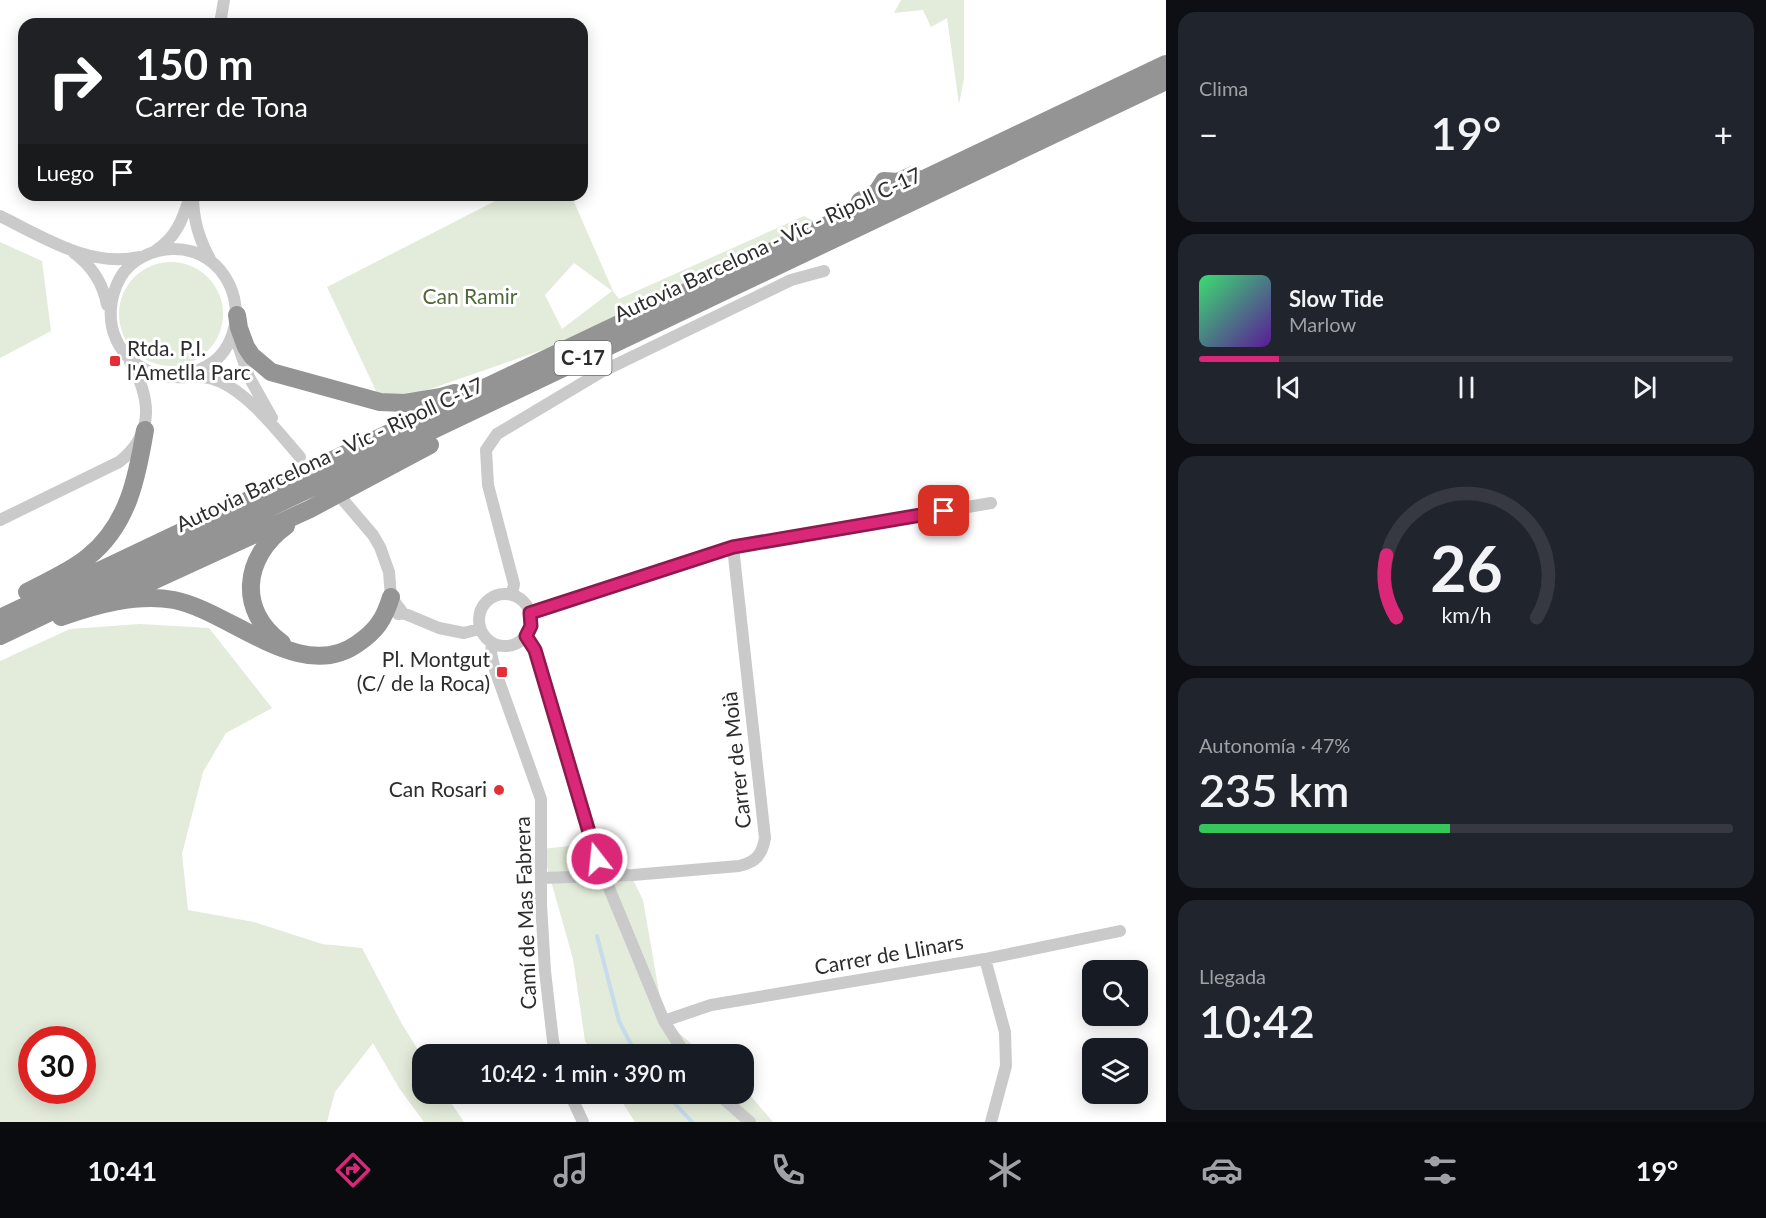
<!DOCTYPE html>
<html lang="es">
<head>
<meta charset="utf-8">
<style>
  :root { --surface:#171b24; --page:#20242c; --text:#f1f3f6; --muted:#9ea1a6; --line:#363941; --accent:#db2777 }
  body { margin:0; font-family:Lato,sans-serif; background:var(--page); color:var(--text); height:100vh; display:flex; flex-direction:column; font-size:22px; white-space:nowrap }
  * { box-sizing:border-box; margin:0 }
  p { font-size:20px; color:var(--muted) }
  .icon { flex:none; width:33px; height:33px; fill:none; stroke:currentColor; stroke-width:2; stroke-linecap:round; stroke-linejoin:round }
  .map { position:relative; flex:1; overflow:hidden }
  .sheet { display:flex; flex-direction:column; gap:12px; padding:12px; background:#0d0f14; width:600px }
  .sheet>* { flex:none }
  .hud { position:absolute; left:18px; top:18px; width:570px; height:183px; border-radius:18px; box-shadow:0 3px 15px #0003; background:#202124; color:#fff; overflow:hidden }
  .controls { position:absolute; left:1082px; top:960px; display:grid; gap:12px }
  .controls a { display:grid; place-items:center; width:66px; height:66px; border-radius:12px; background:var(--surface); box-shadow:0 3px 15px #0003; font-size:30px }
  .speed { position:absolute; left:18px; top:1026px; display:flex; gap:12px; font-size:30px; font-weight:700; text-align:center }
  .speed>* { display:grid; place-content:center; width:78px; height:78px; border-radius:50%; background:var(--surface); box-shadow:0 3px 15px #0003; line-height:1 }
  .speed .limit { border:9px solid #d22; background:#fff; color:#111 }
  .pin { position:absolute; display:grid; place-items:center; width:51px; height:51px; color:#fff; margin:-26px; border-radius:12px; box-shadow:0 3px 9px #0006 }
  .me { position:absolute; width:66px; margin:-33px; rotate:344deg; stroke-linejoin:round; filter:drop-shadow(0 0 4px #0008) }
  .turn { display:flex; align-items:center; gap:21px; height:126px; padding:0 18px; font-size:27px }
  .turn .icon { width:78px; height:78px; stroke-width:2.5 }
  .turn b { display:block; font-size:42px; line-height:51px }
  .then { display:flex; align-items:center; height:57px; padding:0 18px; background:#0003; gap:12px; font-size:22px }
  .big { font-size:45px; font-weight:600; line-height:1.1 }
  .sheet .card { flex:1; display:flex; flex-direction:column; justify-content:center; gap:9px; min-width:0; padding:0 21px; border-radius:18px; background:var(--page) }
  .sheet .dial { align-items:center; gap:0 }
  .dial svg { height:156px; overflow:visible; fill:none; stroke:var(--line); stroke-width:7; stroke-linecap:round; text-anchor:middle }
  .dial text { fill:var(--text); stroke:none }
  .song { display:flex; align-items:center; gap:18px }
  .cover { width:72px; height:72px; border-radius:9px; background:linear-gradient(135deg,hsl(140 70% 55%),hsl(270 70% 35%)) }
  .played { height:6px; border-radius:3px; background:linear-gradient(90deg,var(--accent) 15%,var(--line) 15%) }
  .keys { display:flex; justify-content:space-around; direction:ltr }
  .heat { display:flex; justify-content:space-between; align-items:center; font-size:33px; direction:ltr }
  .charge { height:9px; border-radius:4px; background:linear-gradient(90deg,#34c759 47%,var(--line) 0) }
  .trip { position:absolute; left:412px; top:1044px; width:342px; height:60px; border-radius:18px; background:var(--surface); box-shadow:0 3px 15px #0003; font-weight:600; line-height:60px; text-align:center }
  .tabs { display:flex; height:96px; justify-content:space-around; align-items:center; background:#090b0e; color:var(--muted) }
  .tabs .icon { width:42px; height:42px }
  .tabs .selected { color:var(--accent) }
  .tabs b { font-size:27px; color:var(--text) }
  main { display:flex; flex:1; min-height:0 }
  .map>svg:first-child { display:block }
  .green { fill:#e3ebda; fill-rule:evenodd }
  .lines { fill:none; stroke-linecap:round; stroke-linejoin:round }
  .stream { stroke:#c6dceb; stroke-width:4 }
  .minor { stroke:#cacaca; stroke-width:12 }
  .highway { stroke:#949494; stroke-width:18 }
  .route-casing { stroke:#8e194d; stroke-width:15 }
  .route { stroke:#db2777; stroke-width:10 }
  .poi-dot { fill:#e42f37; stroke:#fff; stroke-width:2 }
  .labels { text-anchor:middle; stroke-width:6; stroke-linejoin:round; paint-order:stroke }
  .shield { fill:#fff; stroke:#6c6c6c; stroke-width:1.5 }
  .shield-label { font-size:20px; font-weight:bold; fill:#2d2d2d }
  .street-label { font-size:21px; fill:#2d2d2d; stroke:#fff }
  .park-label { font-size:21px; fill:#4f683b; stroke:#fff }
  .poi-label { font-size:21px; fill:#2d2d2d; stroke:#fff; text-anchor:end }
</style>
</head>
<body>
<main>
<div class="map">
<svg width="1166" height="1122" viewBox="0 0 1166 1122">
  <rect width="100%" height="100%" fill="#fff"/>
  <!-- green -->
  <path class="green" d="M901 0H964V78L959 104 947 18 931 27 923 10 894 13Z
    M507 195H571L613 291 619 299 804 216 816 222 568 341 413 395 377 393 327 287ZM574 263 612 291 562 329 545 295Z
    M0 242 42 261 51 331 0 358Z
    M119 314a52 52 0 1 1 104 0a52 52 0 1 1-104 0Z
    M140 624 209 628 272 708 226 733 203 772 182 854 188 910 254 922 322 944 362 948 402 1024 423 1058V1094H445L464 1122H424L399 1088 373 1043 335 1092 327 1122H0V661L70 629ZM32 1040H82V1090H32Z
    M614 841 643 900 664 1021 704 1054H593L585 1041 573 959 542 849Z
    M744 1088 773 1122H635L617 1094H744Z"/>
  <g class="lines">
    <!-- stream -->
    <path class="stream" d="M597 936 619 1021 636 1054
      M666 1094 692 1122"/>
    <!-- minor -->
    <path class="minor" d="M220 24 224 0
      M193 195C193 220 199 239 211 261
      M0 216C43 237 90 268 139 257
      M155 251C176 238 183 219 190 196
      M74 253C92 266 103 284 107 305
      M237 342 249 377 272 418
      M187 375C201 369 215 364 224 351 253 310 226 248 173 249 153 249 130 260 120 278 98 319 116 366 164 376 185 380 199 372 221 382 251 396 278 432 300 457
      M344 501 373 535 380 547 389 572 391 597 403 613
      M0 520 119 462C154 435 152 399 130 362
      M479 620a26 26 0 1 1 52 0a26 26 0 1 1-52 0Z
      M512 594 514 584 488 485 486 450 497 434 601 372 791 280 824 271
      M530 613 733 547 991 503
      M398 614 403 613 439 628 464 633 479 629
      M526 636 535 650 597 859 664 1021 685 1054
      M492 644 491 653 495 670 541 799V904L545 971 553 1041 557 1054
      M542 878 633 875 739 866C756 862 762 855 765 838L733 547
      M985 959 1005 1032 1006 1066 991 1122
      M664 1021 711 1005 985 959 1120 931
      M570 1094 583 1122
      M718 1094 750 1122"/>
    <!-- highway -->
    <path class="highway" d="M860 201 877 192 884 181 898 182 913 175
      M237 315 239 328 246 347 252 356 271 372 380 402 405 403 441 397 455 393
      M27 592C47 581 70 572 88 557 128 525 137 478 145 430
      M112 602 146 584 310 509 430 445
      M61 617C95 605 137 593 174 600 230 611 301 684 357 644 376 631 384 620 391 597
      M0 618 1166 64
      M0 636 1166 81
      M282 643C237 611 243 557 286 526"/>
  </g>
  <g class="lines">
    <defs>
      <path id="route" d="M597 859 535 650 526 636 531 626 530 613 733 547 944 511"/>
    </defs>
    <!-- route casing -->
    <use href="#route" class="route-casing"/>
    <!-- route -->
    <use href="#route" class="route"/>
  </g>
  <!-- markers -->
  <g class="poi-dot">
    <rect x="109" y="355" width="12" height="12" rx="3"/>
    <rect x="496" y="666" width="12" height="12" rx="3"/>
    <circle cx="499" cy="790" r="6"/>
  </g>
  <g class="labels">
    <!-- shield labels -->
    <rect class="shield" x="554.5" y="341" width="57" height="34" rx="4.5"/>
    <g class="shield-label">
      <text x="583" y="365">C-17</text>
    </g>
    <!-- street labels -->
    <g class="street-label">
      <text transform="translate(768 245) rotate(-25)" y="7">Autovia Barcelona - Vic - Ripoll C-17</text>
      <text transform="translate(330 455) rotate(-25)" y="7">Autovia Barcelona - Vic - Ripoll C-17</text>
      <text transform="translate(737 760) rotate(-96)" y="7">Carrer de Moià</text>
      <text transform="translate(526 913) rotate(-92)" y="7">Camí de Mas Fabrera</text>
      <text transform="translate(889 955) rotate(-10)" y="7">Carrer de Llinars</text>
    </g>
    <!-- park labels -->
    <g class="park-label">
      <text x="470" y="304">Can Ramir</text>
    </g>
    <!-- poi labels -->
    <g class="poi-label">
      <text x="127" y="356" text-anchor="start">Rtda. P.I.<tspan x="127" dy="24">l'Ametlla Parc</tspan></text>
      <text x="490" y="667">Pl. Montgut<tspan x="490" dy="24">(C/ de la Roca)</tspan></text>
      <text x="487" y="797">Can Rosari</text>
    </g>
  </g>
</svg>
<div class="controls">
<a><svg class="icon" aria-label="search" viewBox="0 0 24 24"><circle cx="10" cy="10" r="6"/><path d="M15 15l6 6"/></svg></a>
<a><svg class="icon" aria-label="layers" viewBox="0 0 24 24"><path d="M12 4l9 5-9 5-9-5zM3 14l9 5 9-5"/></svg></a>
</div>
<div class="speed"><div class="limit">30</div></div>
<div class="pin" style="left:944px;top:511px;background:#d93025"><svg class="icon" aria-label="arrive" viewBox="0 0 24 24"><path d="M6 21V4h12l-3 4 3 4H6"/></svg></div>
<svg class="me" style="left:597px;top:859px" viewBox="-20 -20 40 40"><circle r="17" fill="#db2777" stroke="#fff" stroke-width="3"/><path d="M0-11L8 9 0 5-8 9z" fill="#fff"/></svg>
<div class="trip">10:42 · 1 min · 390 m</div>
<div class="hud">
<div class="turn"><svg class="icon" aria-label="right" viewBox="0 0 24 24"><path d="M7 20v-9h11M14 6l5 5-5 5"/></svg><div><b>150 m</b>Carrer de Tona</div></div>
<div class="then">Luego<svg class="icon" aria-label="arrive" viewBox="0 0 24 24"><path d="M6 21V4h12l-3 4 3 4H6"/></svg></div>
</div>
</div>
<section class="sheet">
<div class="card"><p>Clima</p>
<div class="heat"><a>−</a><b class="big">19°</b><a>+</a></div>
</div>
<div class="card">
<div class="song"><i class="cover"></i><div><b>Slow Tide</b><p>Marlow</p></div></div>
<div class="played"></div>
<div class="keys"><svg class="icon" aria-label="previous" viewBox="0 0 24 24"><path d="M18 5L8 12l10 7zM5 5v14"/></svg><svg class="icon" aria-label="pause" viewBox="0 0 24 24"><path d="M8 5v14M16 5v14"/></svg><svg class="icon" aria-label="next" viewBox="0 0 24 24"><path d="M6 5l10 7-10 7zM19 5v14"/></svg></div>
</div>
<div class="card dial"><svg viewBox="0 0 100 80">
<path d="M14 69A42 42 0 1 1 86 69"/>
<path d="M14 69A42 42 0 0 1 9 37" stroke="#db2777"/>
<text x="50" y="56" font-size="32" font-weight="700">26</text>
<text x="50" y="72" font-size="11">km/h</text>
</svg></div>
<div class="card"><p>Autonomía · 47%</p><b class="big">235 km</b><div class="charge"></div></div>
<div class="card"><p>Llegada</p><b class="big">10:42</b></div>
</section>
</main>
<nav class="tabs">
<b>10:41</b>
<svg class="icon selected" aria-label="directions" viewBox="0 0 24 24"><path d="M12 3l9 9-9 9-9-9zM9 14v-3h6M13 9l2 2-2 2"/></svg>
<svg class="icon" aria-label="music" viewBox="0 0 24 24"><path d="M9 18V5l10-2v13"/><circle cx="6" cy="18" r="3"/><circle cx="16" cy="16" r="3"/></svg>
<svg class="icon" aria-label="phone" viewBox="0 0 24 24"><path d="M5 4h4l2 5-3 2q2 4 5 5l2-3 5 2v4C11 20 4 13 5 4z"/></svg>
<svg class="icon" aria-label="climate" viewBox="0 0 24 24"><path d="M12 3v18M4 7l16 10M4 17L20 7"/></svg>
<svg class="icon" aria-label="car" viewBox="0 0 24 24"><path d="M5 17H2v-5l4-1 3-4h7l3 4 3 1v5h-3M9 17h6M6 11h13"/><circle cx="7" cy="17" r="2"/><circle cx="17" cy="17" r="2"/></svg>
<svg class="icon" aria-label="filters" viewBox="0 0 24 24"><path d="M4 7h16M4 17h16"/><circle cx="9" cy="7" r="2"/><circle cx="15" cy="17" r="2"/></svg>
<b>19°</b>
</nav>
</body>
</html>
